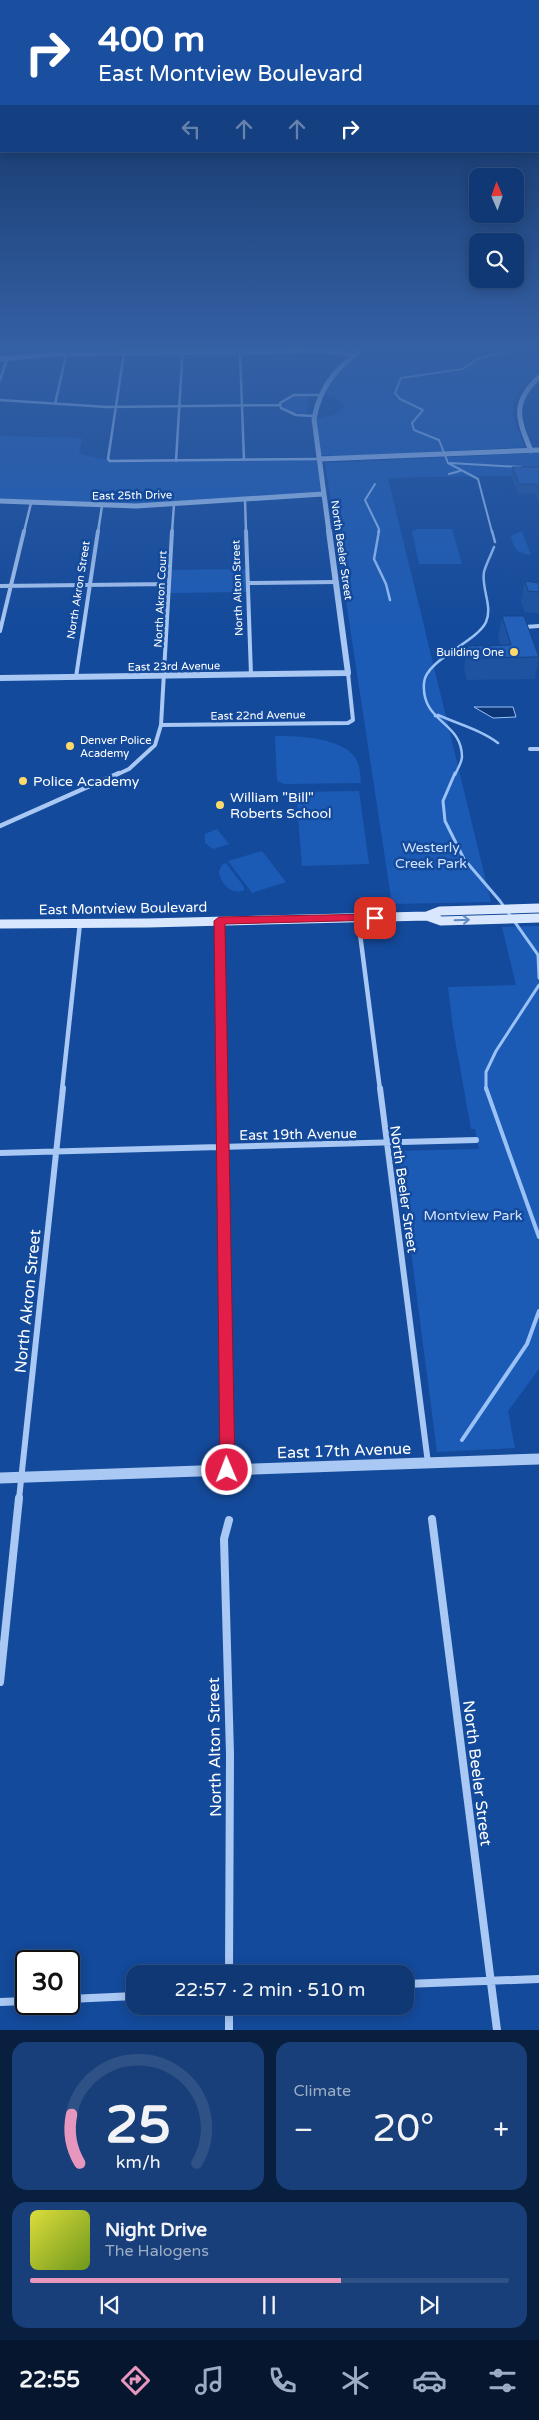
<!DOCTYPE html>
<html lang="en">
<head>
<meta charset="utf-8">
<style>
  :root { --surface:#0f3874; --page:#183f79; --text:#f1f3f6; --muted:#9bacc5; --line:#2f5286; --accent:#e797bd }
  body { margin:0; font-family:"Varela Round",sans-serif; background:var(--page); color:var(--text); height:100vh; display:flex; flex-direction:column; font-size:19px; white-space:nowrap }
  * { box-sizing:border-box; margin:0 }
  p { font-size:16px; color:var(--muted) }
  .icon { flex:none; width:28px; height:28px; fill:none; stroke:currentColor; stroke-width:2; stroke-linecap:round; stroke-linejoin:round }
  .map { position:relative; height:2030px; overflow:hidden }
  .drawer { display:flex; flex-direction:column; gap:12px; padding:12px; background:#081f40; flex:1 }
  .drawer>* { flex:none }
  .hud { position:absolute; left:0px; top:0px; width:540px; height:152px; box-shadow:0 2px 12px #0003,0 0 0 1px var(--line); background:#1a4fa0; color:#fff; overflow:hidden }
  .needle { width:32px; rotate:358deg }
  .buttons { position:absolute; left:469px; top:168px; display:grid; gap:10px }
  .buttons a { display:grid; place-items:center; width:55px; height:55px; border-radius:10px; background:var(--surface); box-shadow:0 2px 12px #0003,0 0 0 1px var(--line); font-size:25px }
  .speed { position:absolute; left:15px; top:1950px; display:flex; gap:10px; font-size:25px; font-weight:700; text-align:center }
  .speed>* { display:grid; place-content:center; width:65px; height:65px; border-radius:50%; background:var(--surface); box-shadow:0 2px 12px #0003,0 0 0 1px var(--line); line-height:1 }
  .speed .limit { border:2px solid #111; border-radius:8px; background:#fff; color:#111 }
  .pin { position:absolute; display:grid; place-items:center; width:42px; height:42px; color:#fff; margin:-21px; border-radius:10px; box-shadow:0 2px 8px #0006 }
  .me { position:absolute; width:55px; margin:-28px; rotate:359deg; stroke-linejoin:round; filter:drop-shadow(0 0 4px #0008) }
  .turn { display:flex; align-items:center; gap:18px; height:105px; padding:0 15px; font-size:22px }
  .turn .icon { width:65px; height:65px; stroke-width:2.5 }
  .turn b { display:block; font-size:35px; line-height:42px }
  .lanes { display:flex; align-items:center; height:48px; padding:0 15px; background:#0003; justify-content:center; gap:25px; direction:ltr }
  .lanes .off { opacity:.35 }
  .big { font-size:38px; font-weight:600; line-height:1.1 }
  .drawer .card { flex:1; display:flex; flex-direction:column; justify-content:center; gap:8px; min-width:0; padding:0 18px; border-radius:15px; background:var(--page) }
  .drawer .dial { align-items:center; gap:0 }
  .dial svg { height:130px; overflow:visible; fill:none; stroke:var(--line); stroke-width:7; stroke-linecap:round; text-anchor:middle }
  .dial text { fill:var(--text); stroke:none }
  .song { display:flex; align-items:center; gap:15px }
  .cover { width:60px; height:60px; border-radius:8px; background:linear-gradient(135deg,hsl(60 70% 55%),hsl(80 70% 35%)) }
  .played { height:5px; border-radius:2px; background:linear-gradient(90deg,var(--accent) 65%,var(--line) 65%) }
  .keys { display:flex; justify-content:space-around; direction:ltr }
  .heat { display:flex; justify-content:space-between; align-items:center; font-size:28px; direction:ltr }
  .drawer .tiles { flex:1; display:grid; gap:12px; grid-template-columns:1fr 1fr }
  .card:last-child { grid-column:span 2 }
  .trip { position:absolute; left:126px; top:1965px; width:288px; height:50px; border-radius:15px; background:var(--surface); box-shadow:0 2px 12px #0003,0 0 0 1px var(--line); font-weight:600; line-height:50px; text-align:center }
  .tab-bar { display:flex; height:80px; justify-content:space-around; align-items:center; background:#06162e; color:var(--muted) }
  .tab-bar .icon { width:35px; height:35px }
  .tab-bar .current { color:var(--accent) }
  .tab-bar b { font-size:22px; color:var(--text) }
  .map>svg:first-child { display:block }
  .green { fill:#1c5bb5 }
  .water { fill:#0c3678; stroke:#9bc2f6 }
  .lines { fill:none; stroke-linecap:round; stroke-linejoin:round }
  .stream-far3 { stroke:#9bc2f6; stroke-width:2 }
  .stream-far2 { stroke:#9bc2f6; stroke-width:2.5 }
  .stream-far1 { stroke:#9bc2f6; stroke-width:3 }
  .stream { stroke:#9bc2f6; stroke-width:4 }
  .minor-far4 { stroke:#a9c8f3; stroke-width:2.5 }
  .minor-far3 { stroke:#a9c8f3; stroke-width:4 }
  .minor-far2 { stroke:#a9c8f3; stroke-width:4.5 }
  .minor-far1 { stroke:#a9c8f3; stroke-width:6 }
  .minor { stroke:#a9c8f3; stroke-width:8 }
  .tertiary-far2 { stroke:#a9c8f3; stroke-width:5 }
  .tertiary-far1 { stroke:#a9c8f3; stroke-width:6 }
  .tertiary { stroke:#a9c8f3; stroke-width:11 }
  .secondary { stroke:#d8e7fd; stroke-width:9 }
  .wall { fill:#1d53a0 }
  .building { fill:#2260ba; stroke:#184382 }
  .oneway { stroke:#6289c2 }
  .route { fill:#e11d48; stroke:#92132f }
  .poi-dot { fill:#ffda6b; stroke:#144a9b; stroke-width:2 }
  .labels { text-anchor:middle; stroke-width:5; stroke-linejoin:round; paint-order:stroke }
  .far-street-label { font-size:11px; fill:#fff; stroke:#144a9b }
  .far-poi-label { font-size:11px; fill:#fff; stroke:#144a9b; text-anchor:end }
  .poi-label { font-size:14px; fill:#fff; stroke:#144a9b; text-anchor:start }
  .park-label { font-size:14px; fill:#d1e3fd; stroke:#144a9b }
  .street-label { font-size:14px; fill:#fff; stroke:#144a9b }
  .near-street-label { font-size:16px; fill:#fff; stroke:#144a9b }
</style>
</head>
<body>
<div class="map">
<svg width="539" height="2030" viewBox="0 0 539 2030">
  <rect width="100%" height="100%" fill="#144a9b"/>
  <!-- green -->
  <path class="green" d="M0 345H368L354 354 342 352 54 354 0 359Z
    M372 345H539V373C504 398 510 413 525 447L353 456 321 455 316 419 337 414 344 406 335 397 323 394C332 373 353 357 372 345Z
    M310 396 306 414 293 412 284 407V403L294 397Z
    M0 436 82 438 79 454 110 461 319 459 323 494 160 505 0 501Z
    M539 453V475L388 478 491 902 392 904 325 463Z
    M417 529H452L462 564H419L412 531Z
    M522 531 531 555C518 554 513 548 511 536Z
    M247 569 248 592 169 593 170 570Z
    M275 736C298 736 348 737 358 763 360 769 360 777 361 783L284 784 277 781Z
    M359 791 369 864 302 866 296 792Z
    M217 829 229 844 213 849 205 843V834Z
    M262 851 286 882 252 893 228 861Z
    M226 863 244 887V890C231 896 220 883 219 871L222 865Z
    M539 926V1369L508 1411 515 1448 437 1452 398 1151 479 1149 475 1129H471L453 1028 448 987 516 985 502 927Z"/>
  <!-- water -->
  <path class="water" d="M474 707H513L516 717 493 718Z"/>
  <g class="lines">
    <!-- stream-far3 -->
    <path class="stream-far3" d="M504 353 521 348 519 345
      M450 463 521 467
      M449 474 460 471
      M375 484 365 500 379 529 378 532
      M492 532 478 479 448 463 439 440 414 430 412 423 423 410 400 399 395 393 401 378 463 369 477 359 498 354"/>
    <!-- stream-far2 -->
    <path class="stream-far2" d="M379 531 374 559 386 584 390 600
      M492 531 495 542
      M435 716 438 715C458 724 481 730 498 743
      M455 775C457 770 462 762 462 757 462 721 421 723 424 683 425 660 477 642 486 622 493 606 481 588 484 572 486 564 491 555 494 547"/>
    <!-- stream-far1 -->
    <path class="stream-far1" d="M455 773 443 801 445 821 464 859 500 901 538 955 539 978
      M486 1090V1072L496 1051 539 985"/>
    <!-- stream -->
    <path class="stream" d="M486 1088 539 1237
      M462 1440 527 1344 539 1311"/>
    <!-- minor-far4 -->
    <path class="minor-far4" d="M240 352 244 460
      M124 353 108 459 110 461 319 459
      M0 380 7 359
      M0 400 107 407 280 405
      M55 404 68 347
      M314 416 296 415 281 408 280 403 294 395H319
      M176 461 183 345
      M245 500 246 532
      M24 532 31 503
      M98 532 102 506
      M172 532 174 504"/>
    <!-- minor-far3 -->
    <path class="minor-far3" d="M246 531 251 675
      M248 583 335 582
      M0 586 169 584
      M525 627 539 626
      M0 631 24 531
      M76 677 98 531
      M161 725 348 723 353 720 348 673
      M530 749H539
      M116 775 129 769 155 745 161 725 172 531"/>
    <!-- minor-far2 -->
    <path class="minor-far2" d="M0 826 119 773
      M358 918 380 1090
      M219 921 221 1090
      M62 1090 80 923"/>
    <!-- minor-far1 -->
    <path class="minor-far1" d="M221 1088 227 1470
      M380 1088 428 1463
      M0 1153 476 1140
      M19 1499 63 1088"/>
    <!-- minor -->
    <path class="minor" d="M432 1519 497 2030
      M229 1520 224 1539 230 1754 229 1974
      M0 1682 19 1498
      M405 1984 539 1979
      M69 1999 135 1996
      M0 2002 26 2001
      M229 2006V2030"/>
    <!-- tertiary-far2 -->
    <path class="tertiary-far2" d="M34 345 54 347 304 345
      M0 359 54 354 325 351 354 354
      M531 451C518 419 511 403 539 377
      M319 459 539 450
      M0 501 136 506 323 494
      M329 532 314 419C320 384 340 364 368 345"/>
    <!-- tertiary-far1 -->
    <path class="tertiary-far1" d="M0 678 348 673 329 531"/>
    <!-- tertiary -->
    <path class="tertiary" d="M0 1478 539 1459"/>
    <!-- secondary -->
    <path class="secondary" d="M427 916 440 911 539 908
      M0 924 148 923 427 916 441 921 539 918"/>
  </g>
  <!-- wall -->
  <path class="wall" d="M512 467H539V503L535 493 518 494 511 476Z
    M525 581 539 583V614L525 612 521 602Z
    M502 616 539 657 535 679 467 680 464 668 467 646 500 645 498 638Z"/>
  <!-- building -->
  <path class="building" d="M512 467H539V490L536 484H519Z
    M525 581 539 583V592L528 591Z
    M502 616H524L539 657 470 658 467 646 511 645Z"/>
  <!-- one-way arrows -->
  <defs><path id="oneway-shaft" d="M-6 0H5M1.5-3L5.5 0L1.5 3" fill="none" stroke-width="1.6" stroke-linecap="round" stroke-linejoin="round" transform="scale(1.25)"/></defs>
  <use class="oneway" href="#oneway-shaft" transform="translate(462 920) rotate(-2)"/>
  <!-- sky -->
  <linearGradient id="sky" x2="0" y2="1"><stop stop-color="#0b2955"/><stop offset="0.55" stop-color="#3460a4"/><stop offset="1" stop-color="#3460a4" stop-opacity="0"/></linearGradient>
  <rect width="539" height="629" fill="url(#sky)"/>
  <!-- route -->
  <path class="route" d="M375 914 379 915V920L225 924 235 1470 233 1475 227 1478 222 1475 220 1470 214 921 219 917Z"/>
  <!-- markers -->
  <g class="poi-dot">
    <circle cx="514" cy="652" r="5"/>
    <circle cx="70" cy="746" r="5"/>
    <circle cx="23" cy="781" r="5"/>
    <circle cx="220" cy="805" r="5"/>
  </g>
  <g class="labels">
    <!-- far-street labels -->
    <g class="far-street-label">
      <text transform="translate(132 495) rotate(-1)" y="4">East 25th Drive</text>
      <text transform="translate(342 550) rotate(82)" y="4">North Beeler Street</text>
      <text transform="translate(237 588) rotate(-92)" y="4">North Alton Street</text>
      <text transform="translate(78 590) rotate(-81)" y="4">North Akron Street</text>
      <text transform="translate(160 599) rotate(-87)" y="4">North Akron Court</text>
      <text transform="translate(174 666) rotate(-1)" y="4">East 23rd Avenue</text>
      <text transform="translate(258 715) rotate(-1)" y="4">East 22nd Avenue</text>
    </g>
    <!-- far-poi labels -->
    <g class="far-poi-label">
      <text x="504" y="656">Building One</text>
      <text x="80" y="744" text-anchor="start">Denver Police<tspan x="80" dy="13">Academy</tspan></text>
    </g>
    <!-- poi labels -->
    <g class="poi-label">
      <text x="33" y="786">Police Academy</text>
      <text x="230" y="802">William "Bill"<tspan x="230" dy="16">Roberts School</tspan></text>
    </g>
    <!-- park labels -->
    <g class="park-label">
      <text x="431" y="852">Westerly<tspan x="431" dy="16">Creek Park</tspan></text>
      <text x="473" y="1220">Montview Park</text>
    </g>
    <!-- street labels -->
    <g class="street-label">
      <text transform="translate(123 908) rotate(-1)" y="5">East Montview Boulevard</text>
      <text transform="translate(298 1134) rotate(-1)" y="5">East 19th Avenue</text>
      <text transform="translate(404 1189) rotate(82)" y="5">North Beeler Street</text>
    </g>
    <!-- near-street labels -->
    <g class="near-street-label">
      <text transform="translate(27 1301) rotate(-84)" y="6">North Akron Street</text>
      <text transform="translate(344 1450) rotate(-2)" y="6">East 17th Avenue</text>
      <text transform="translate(214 1747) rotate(-91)" y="6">North Alton Street</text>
      <text transform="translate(478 1773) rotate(83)" y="6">North Beeler Street</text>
    </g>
  </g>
</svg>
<div class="buttons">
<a><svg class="needle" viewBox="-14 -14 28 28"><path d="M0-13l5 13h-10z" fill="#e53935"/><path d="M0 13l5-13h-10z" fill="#9bacc5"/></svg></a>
<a><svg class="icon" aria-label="search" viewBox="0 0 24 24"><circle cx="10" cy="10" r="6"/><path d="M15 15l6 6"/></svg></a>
</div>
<div class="speed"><div class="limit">30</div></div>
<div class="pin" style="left:375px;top:918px;background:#d93025"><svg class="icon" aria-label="arrive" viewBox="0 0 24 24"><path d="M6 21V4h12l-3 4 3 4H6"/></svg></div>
<svg class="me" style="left:227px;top:1470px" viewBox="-20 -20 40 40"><circle r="17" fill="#e11d48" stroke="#fff" stroke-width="3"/><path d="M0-11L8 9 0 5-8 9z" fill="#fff"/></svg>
<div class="trip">22:57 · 2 min · 510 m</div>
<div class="hud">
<div class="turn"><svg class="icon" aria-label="right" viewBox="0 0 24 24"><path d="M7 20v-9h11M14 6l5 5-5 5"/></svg><div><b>400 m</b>East Montview Boulevard</div></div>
<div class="lanes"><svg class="icon off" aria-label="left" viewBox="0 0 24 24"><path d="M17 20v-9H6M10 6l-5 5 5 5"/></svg><svg class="icon off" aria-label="ahead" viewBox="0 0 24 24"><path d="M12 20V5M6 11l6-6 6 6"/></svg><svg class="icon off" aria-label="ahead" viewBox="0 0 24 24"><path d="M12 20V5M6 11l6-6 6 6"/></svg><svg class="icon" aria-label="right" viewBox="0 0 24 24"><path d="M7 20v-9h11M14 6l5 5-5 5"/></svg></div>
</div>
</div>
<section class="drawer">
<div class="tiles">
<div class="card dial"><svg viewBox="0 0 100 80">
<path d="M14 69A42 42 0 1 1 86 69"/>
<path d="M14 69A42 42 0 0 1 9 39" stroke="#e797bd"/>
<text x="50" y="56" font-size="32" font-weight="700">25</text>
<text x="50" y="72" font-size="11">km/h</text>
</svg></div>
<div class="card"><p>Climate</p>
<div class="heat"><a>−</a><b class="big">20°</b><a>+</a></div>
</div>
<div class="card">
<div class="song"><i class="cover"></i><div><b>Night Drive</b><p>The Halogens</p></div></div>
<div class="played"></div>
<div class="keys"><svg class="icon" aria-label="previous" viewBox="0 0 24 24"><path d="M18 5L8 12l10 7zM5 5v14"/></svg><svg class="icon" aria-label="pause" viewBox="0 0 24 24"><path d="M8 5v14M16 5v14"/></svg><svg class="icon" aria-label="next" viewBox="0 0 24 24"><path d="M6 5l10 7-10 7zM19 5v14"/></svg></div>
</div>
</div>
</section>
<nav class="tab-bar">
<b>22:55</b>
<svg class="icon current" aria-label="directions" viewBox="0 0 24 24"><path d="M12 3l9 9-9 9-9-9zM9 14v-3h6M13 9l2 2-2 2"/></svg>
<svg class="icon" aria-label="music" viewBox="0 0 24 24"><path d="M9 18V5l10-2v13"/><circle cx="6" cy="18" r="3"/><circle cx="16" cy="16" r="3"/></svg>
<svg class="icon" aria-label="phone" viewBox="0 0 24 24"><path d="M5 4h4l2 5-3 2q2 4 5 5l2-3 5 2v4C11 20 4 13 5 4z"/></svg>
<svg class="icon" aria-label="climate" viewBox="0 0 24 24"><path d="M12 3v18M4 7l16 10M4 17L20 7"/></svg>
<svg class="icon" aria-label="car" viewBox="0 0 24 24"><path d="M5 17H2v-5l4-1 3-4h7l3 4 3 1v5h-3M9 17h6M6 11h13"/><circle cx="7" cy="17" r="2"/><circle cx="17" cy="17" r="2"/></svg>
<svg class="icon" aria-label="filters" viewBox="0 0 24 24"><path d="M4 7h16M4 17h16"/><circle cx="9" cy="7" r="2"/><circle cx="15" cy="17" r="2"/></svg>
</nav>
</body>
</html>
